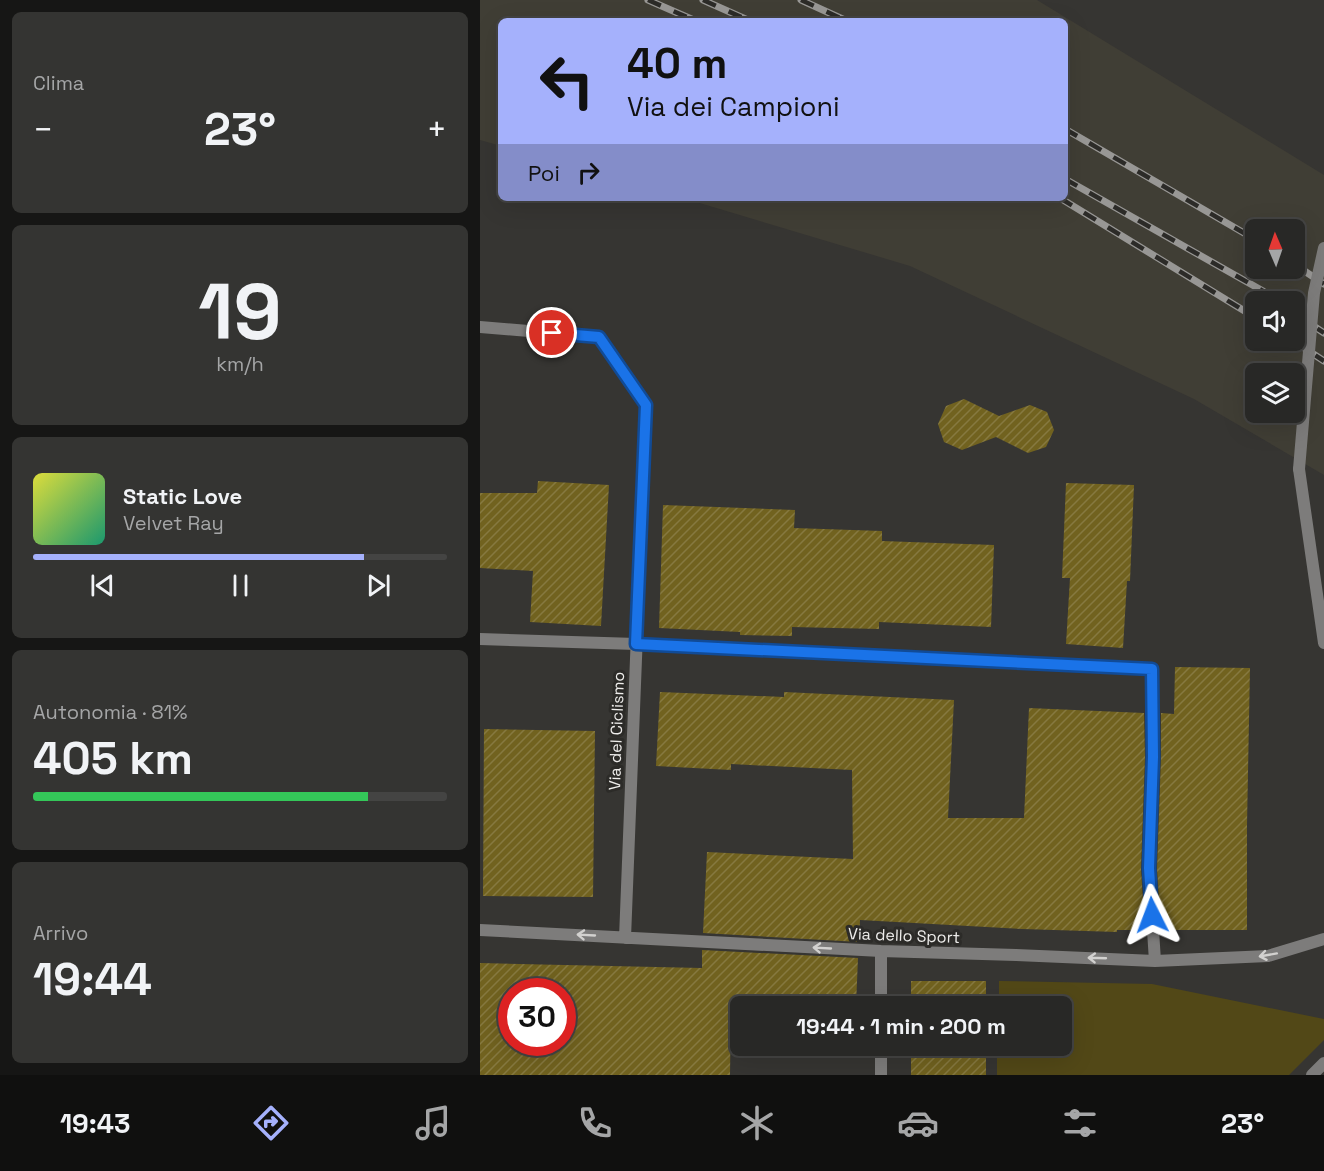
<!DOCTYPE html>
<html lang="it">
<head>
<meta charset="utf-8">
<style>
  :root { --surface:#282826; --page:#343432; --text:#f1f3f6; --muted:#a5a6a7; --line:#444443; --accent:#a5b1fc }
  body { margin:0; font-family:"Space Grotesk",sans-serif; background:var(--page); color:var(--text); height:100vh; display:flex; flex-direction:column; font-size:22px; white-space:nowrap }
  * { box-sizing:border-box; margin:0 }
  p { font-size:20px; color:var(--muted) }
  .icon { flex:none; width:33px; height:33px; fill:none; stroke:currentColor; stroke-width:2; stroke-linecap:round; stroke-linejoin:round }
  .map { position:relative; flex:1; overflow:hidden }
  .panel { display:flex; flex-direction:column; gap:12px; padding:12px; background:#161615; width:480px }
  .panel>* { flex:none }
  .guide { position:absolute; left:18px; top:18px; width:570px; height:183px; border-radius:9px; box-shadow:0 6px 24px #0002,0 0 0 2px var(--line); background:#a5b1fc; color:#111; overflow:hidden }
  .needle { width:39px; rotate:358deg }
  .buttons { position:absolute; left:765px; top:219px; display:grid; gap:12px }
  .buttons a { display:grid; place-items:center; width:60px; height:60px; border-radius:9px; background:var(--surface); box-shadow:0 6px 24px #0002,0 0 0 2px var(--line); font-size:30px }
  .speed { position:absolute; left:18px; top:978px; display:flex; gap:12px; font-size:30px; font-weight:700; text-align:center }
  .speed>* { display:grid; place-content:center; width:78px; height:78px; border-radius:50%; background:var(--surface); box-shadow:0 6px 24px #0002,0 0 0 2px var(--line); line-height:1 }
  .speed .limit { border:9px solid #d22; background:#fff; color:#111 }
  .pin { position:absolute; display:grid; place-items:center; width:51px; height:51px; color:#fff; margin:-26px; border:3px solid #fff; border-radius:50%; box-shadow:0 2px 6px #0007 }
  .me { position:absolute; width:66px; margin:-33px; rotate:357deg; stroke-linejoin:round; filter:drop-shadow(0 0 4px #0008) }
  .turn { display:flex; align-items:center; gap:21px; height:126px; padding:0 30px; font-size:27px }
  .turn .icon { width:78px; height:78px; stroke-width:2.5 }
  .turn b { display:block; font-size:42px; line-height:51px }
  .then { display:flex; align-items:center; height:57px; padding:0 30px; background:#0003; gap:12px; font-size:22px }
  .big { font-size:45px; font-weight:700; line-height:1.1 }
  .panel .tile { flex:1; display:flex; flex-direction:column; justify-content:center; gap:9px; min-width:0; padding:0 21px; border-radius:9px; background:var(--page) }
  .panel .dial { align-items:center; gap:0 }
  .dial b { font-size:78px; line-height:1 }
  .song { display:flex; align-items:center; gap:18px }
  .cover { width:72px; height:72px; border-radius:9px; background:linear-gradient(135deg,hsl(60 70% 55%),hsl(160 70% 35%)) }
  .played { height:6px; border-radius:3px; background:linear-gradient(90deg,var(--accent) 80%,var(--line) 80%) }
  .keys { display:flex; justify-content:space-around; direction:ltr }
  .heat { display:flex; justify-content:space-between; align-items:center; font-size:33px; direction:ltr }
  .charge { height:9px; border-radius:4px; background:linear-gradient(90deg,#34c759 81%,var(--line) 0) }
  .trip { position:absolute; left:250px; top:996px; width:342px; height:60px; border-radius:9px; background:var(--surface); box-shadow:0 6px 24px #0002,0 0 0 2px var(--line); font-weight:700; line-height:60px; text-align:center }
  .dock { display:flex; height:96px; justify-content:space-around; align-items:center; background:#10100f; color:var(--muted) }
  .dock .icon { width:42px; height:42px }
  .dock .on { color:var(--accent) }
  .dock b { font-size:27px; color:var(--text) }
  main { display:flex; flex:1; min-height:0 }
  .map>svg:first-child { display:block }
  .built { fill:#403e35; fill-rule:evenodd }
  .park { fill:#524817 }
  .building { fill:url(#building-hatch); fill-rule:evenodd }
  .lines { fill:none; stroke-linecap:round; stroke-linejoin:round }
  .minor { stroke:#7d7c7b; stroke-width:12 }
  .tertiary { stroke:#7d7c7b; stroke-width:12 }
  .rail-casing { stroke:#989795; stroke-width:7 }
  .rail { stroke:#2c2b28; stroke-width:4.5; stroke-dasharray:14; stroke-linecap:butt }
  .minor-bridge { stroke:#7d7c7b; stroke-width:12 }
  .oneway { stroke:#d2d1cf }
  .route-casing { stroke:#114b97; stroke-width:15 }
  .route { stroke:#1a73e8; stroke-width:10 }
  .labels { text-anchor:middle; stroke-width:6; stroke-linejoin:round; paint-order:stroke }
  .street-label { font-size:16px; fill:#eeedeb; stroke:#2c2b28 }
</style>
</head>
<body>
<main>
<section class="panel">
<div class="tile"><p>Clima</p>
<div class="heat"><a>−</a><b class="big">23°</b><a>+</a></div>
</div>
<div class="tile dial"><b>19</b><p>km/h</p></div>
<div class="tile">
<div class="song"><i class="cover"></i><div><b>Static Love</b><p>Velvet Ray</p></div></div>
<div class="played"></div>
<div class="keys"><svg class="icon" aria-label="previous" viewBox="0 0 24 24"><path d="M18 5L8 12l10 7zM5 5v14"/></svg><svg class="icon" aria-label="pause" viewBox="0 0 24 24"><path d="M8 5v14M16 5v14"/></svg><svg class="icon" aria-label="next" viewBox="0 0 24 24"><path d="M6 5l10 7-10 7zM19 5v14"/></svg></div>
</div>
<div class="tile"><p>Autonomia · 81%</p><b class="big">405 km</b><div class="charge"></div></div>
<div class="tile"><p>Arrivo</p><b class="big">19:44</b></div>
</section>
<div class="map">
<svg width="844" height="1075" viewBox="0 0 844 1075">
  <defs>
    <pattern id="building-hatch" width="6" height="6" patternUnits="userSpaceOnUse" patternTransform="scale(1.5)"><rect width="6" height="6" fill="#71621f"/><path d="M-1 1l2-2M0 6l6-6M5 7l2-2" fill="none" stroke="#867940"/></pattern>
  </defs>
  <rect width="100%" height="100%" fill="#363532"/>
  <!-- built -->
  <path class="built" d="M0 0H557L844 175V475L714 399 430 266 203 198H585V21H21V146L0 140ZM776 230H814V268H776ZM776 302H814V340H776ZM776 374H814V412H776Z"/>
  <!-- park -->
  <path class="park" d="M519 981 672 984 844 1019V1040L809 1075H517V1046H582V1006H519Z"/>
  <!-- building -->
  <path class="building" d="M484 399 519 416 550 405 567 412 574 430 566 447 548 453 516 437 482 450 464 442 458 424 466 406Z
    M58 481 129 485 121 626 50 622 53 571 0 568V493H57Z
    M586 483 654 485 650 581H647L643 648 586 644 590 578H582Z
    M183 505 315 510 314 528 402 531V541L514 545 511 627 399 622V629L312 627V636L260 635V632L179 628Z
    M695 667 770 668 767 825V930H681L677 869 681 757V713L694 714Z
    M180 692 304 697V692L474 700 468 818H544L549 708 664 713 665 757 661 869 665 930H637V932L542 929 380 920 379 942 223 933 227 852 373 859 372 770 251 764V770L176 766Z
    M4 729 115 731 113 897 3 896Z
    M222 950 378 958 376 1006H251L250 1075H0V963L222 968ZM32 992H82V1042H32Z
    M431 981H506V1006H431Z
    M431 1046H506V1075H431Z"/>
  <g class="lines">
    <!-- minor -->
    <path class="minor" d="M0 327 119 337 166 405 145 938
      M819 469 844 643
      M0 639 156 644 672 669 673 757 669 869 675 961
      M0 930 401 951 536 955 675 961 788 956 844 939
      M401 1006V951
      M401 1075V1046"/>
    <!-- tertiary -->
    <path class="tertiary" d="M832 1075 844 1063"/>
    <defs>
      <path id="rail" d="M168 0 216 21
        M223 0 270 21
        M321 0 367 21
        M585 129 776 240
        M585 179 783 291 798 302
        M580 198 776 318
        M814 264 844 284
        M814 313 844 333
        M812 340 844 361"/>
    </defs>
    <!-- rail casing -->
    <use href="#rail" class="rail-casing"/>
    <!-- rail -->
    <use href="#rail" class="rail"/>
    <!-- minor-bridge -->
    <path class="minor-bridge" d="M819 469 834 293 844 248"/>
  </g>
  <!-- one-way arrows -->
  <defs><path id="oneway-shaft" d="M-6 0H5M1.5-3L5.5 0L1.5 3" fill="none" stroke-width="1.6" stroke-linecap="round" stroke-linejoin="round" transform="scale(1.5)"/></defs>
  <g class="oneway">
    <use href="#oneway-shaft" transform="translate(106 935) rotate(-177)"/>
    <use href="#oneway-shaft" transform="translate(342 948) rotate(-177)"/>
    <use href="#oneway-shaft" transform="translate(788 955) rotate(170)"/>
    <use href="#oneway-shaft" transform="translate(617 958) rotate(-178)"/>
  </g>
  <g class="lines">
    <defs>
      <path id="route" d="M72 333 119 337 166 405 156 644 672 669 673 757 669 868 672 915"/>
    </defs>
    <!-- route casing -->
    <use href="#route" class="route-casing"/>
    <!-- route -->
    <use href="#route" class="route"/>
  </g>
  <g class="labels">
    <!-- street labels -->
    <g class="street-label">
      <text transform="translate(136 731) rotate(-88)" y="6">Via del Ciclismo</text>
      <text transform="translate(424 935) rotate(2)" y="6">Via dello Sport</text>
    </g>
  </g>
</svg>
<div class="buttons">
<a><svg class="needle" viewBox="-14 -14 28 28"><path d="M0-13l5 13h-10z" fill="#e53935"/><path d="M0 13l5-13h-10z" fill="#a5a6a7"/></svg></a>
<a><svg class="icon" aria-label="sound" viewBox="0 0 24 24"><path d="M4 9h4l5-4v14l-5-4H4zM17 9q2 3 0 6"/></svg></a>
<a><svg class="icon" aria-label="layers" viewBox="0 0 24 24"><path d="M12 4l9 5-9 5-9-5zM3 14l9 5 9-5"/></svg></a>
</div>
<div class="speed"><div class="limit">30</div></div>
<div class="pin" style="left:72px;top:333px;background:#d93025"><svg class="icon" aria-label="arrive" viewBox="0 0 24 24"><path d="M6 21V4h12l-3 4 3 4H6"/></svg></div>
<svg class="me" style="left:672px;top:915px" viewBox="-20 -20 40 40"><path d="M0-17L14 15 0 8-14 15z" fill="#1a73e8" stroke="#fff" stroke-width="4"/></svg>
<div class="trip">19:44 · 1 min · 200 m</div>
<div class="guide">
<div class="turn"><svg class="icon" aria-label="left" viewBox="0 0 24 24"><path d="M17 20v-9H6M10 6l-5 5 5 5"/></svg><div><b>40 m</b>Via dei Campioni</div></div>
<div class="then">Poi<svg class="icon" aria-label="right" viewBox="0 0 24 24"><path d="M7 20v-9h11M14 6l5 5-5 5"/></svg></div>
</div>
</div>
</main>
<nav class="dock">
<b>19:43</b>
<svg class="icon on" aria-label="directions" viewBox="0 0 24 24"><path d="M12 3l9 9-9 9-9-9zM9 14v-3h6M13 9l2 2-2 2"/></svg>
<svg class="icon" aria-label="music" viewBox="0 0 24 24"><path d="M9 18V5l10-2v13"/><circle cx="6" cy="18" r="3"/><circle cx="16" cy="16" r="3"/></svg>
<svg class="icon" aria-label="phone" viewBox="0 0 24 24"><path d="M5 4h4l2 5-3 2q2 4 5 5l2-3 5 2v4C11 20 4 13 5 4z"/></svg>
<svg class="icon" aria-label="climate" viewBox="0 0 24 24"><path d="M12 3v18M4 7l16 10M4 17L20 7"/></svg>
<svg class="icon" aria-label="car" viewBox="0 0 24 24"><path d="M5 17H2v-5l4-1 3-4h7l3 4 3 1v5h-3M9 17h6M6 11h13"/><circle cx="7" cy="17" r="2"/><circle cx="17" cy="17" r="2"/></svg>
<svg class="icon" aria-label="filters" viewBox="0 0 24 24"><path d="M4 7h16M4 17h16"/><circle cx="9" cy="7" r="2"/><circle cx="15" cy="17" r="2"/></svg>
<b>23°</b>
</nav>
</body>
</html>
